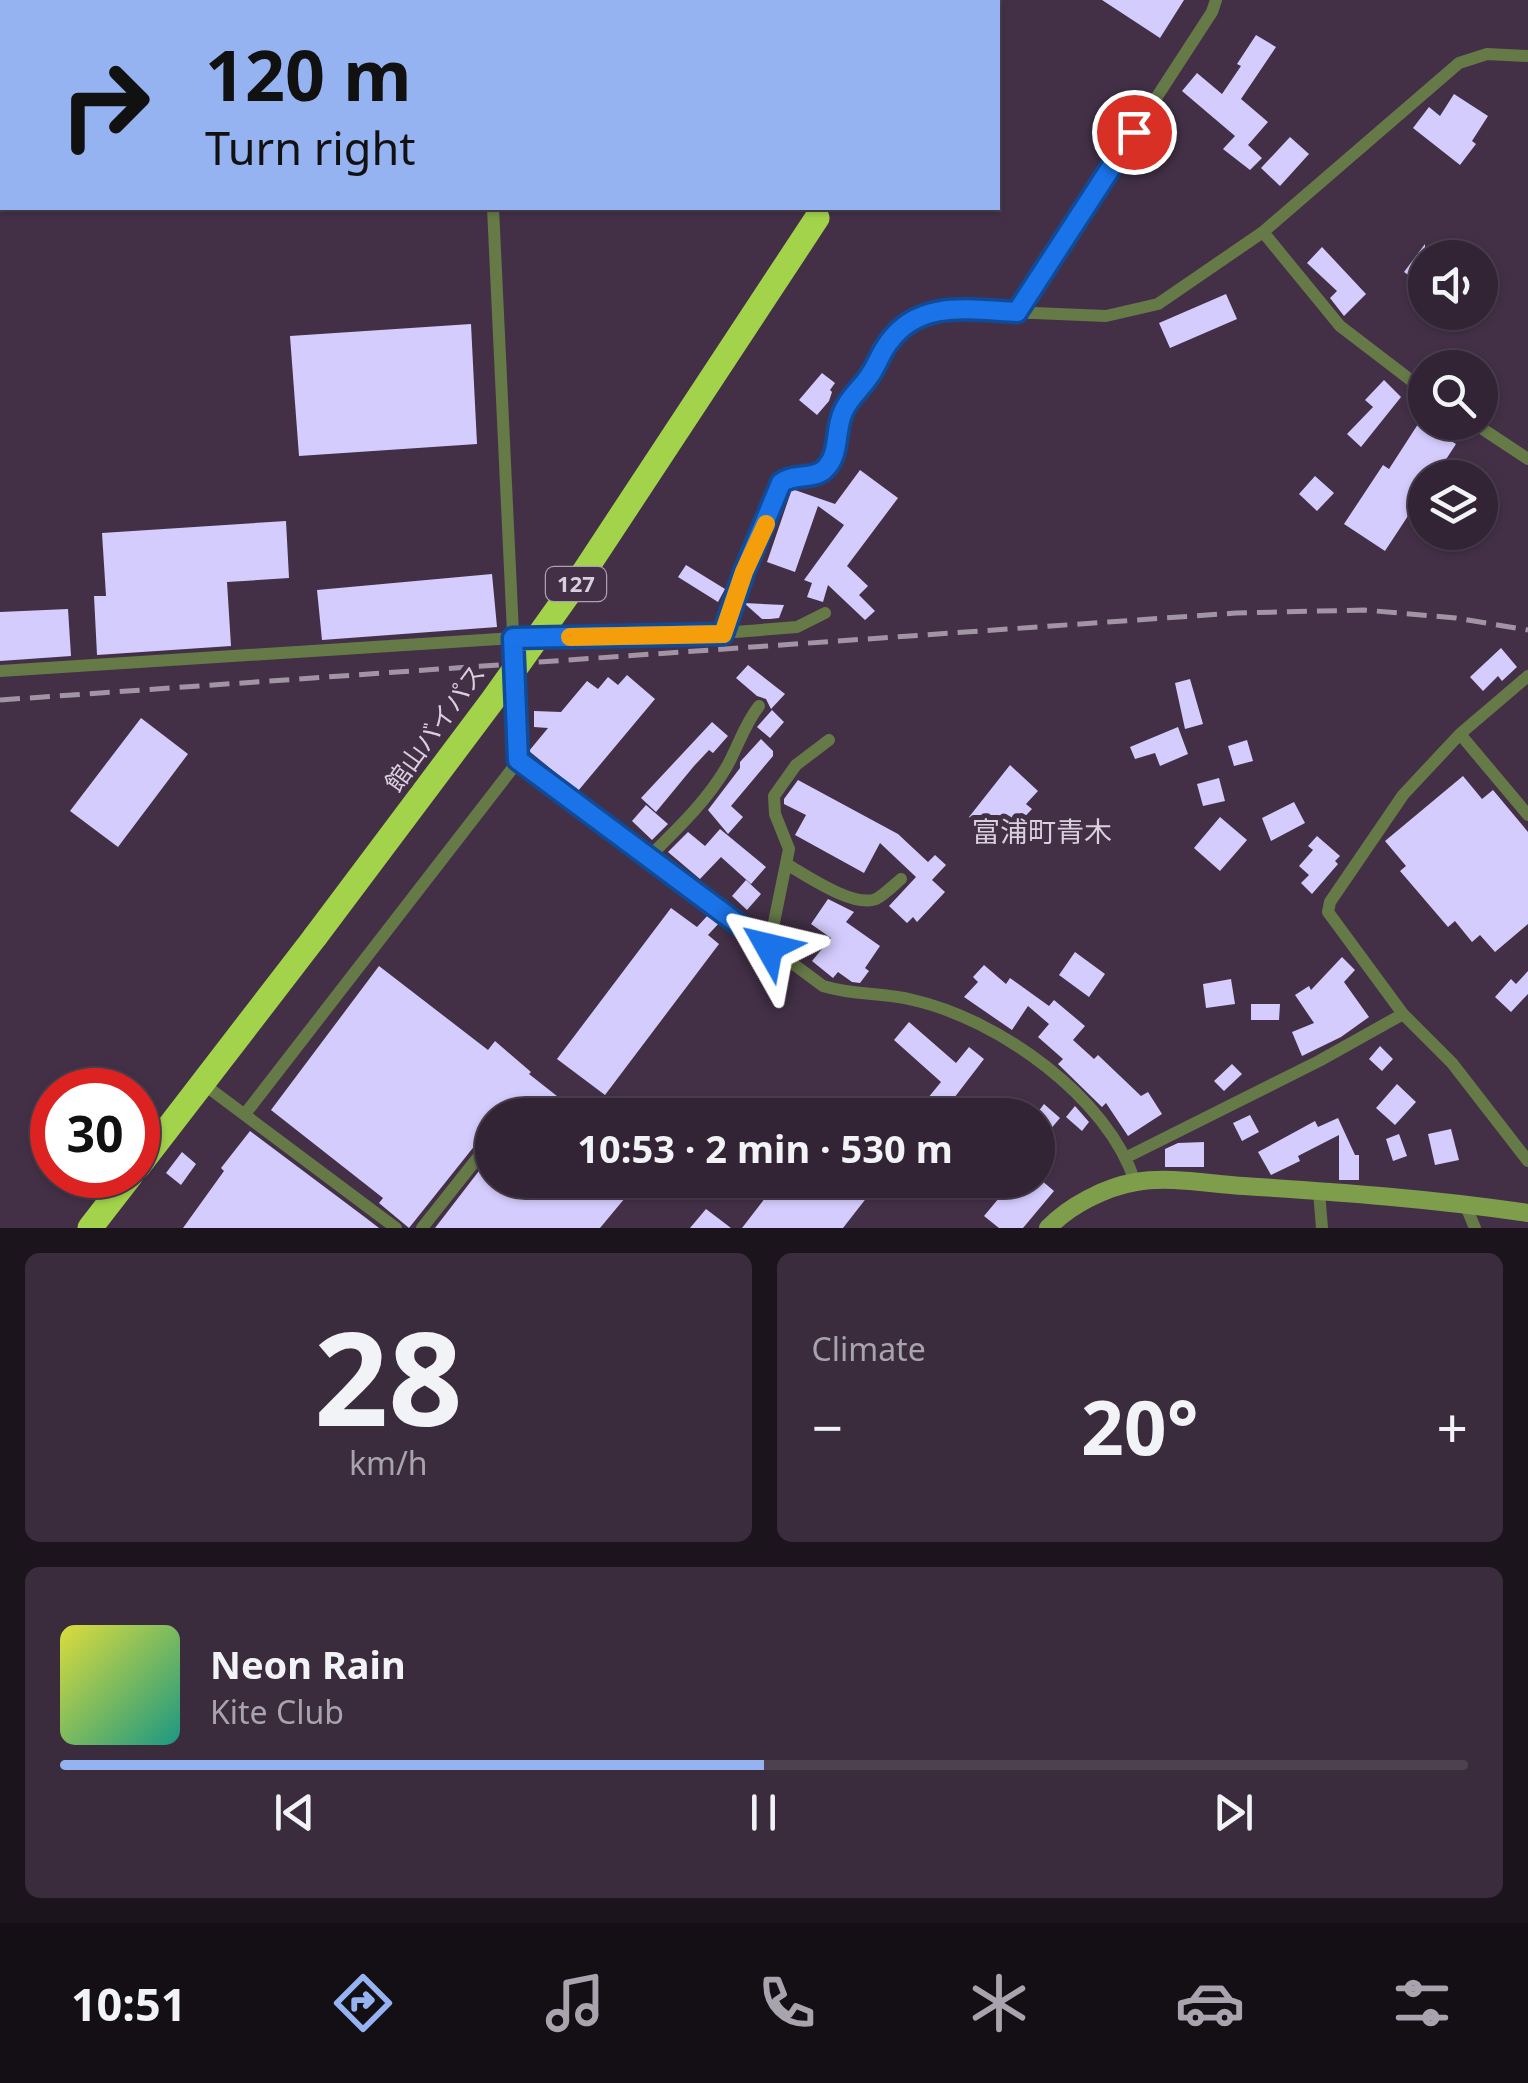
<!DOCTYPE html>
<html lang="en">
<head>
<meta charset="utf-8">
<style>
  :root { --surface:#322435; --page:#3a2c3d; --text:#f1f3f6; --muted:#a8a4ad; --line:#4d4150; --accent:#95b2f1 }
  body { margin:0; font-family:"Noto Sans","Noto Sans JP",sans-serif; background:var(--page); color:var(--text); height:100vh; display:flex; flex-direction:column; font-size:38px; white-space:nowrap }
  * { box-sizing:border-box; margin:0 }
  p { font-size:32px; color:var(--muted) }
  .icon { flex:none; width:55px; height:55px; fill:none; stroke:currentColor; stroke-width:2; stroke-linecap:round; stroke-linejoin:round }
  .map { position:relative; height:1228px; overflow:hidden }
  .details { display:flex; flex-direction:column; gap:25px; padding:25px; background:#1c141d; flex:1 }
  .details>* { flex:none }
  .top-card { position:absolute; left:0px; top:0px; width:1000px; height:210px; box-shadow:0 2px 8px #0004,0 0 0 2px var(--line); background:#95b2f1; color:#111; overflow:hidden }
  .controls { position:absolute; left:1408px; top:240px; display:grid; gap:20px }
  .controls a { display:grid; place-items:center; width:90px; height:90px; border-radius:50%; background:var(--surface); box-shadow:0 2px 8px #0004,0 0 0 2px var(--line); font-size:50px }
  .speed { position:absolute; left:30px; top:1068px; display:flex; gap:20px; font-size:50px; font-weight:700; text-align:center }
  .speed>* { display:grid; place-content:center; width:130px; height:130px; border-radius:50%; background:var(--surface); box-shadow:0 2px 8px #0004,0 0 0 2px var(--line); line-height:1 }
  .speed .limit { border:15px solid #d22; background:#fff; color:#111 }
  .pin { position:absolute; display:grid; place-items:center; width:85px; height:85px; color:#fff; margin:-42px; border:5px solid #fff; border-radius:50%; box-shadow:0 2px 10px #0007 }
  .me { position:absolute; width:110px; margin:-55px; rotate:307deg; stroke-linejoin:round; filter:drop-shadow(0 0 8px #0008) }
  .turn { display:flex; align-items:center; gap:35px; height:210px; padding:0 40px; font-size:45px }
  .turn .icon { width:130px; height:130px; stroke-width:2.5 }
  .turn b { display:block; font-size:70px; line-height:85px }
  .big { font-size:75px; font-weight:700; line-height:1.1 }
  .details .tile { flex:1; display:flex; flex-direction:column; justify-content:center; gap:15px; min-width:0; padding:0 35px; border-radius:15px; background:var(--page) }
  .details .dial { align-items:center; gap:0 }
  .dial b { font-size:130px; line-height:1 }
  .song { display:flex; align-items:center; gap:30px }
  .cover { width:120px; height:120px; border-radius:15px; background:linear-gradient(135deg,hsl(60 70% 55%),hsl(170 70% 35%)) }
  .played { height:10px; border-radius:5px; background:linear-gradient(90deg,var(--accent) 50%,var(--line) 50%) }
  .keys { display:flex; justify-content:space-around; direction:ltr }
  .heat { display:flex; justify-content:space-between; align-items:center; font-size:55px; direction:ltr }
  .details .tiles { flex:1; display:grid; gap:25px; grid-template-columns:1fr 1fr }
  .tile:last-child { grid-column:span 2 }
  .trip { position:absolute; left:475px; top:1098px; width:580px; height:100px; border-radius:50px; background:var(--surface); box-shadow:0 2px 8px #0004,0 0 0 2px var(--line); font-weight:700; line-height:100px; text-align:center }
  .dock { display:flex; height:160px; justify-content:space-around; align-items:center; background:#140e15; color:var(--muted) }
  .dock .icon { width:70px; height:70px }
  .dock .active { color:var(--accent) }
  .dock b { font-size:45px; color:var(--text) }
  .map>svg:first-child { display:block }
  .building { fill:#d4ccfd }
  .lines { fill:none; stroke-linecap:round; stroke-linejoin:round }
  .street { stroke:#667a48; stroke-width:12 }
  .secondary { stroke:#7f9e4c; stroke-width:18 }
  .highway { stroke:#a3d34b; stroke-width:25 }
  .rail { stroke:#a294a5; stroke-width:5; stroke-dasharray:20 10; stroke-linecap:butt }
  .highway-bridge { stroke:#a3d34b; stroke-width:25 }
  .route-casing { stroke:#114b97; stroke-width:25 }
  .route { stroke:#1a73e8; stroke-width:18 }
  .slow { stroke:#f59e0b; stroke-width:18 }
  .labels { text-anchor:middle; stroke-width:10; stroke-linejoin:round; paint-order:stroke }
  .shield { fill:#433047; stroke:#ad9fb0; stroke-width:2.5 }
  .shield-label { font-size:22px; font-weight:bold; fill:#dacfdd }
  .street-label { font-size:25px; fill:#dacfdd; stroke:#433047 }
  .neighbourhood-label { font-size:28px; fill:#dacfdd; stroke:#433047 }
</style>
</head>
<body>
<div class="map">
<svg width="1528" height="1228" viewBox="0 0 1528 1228">
  <rect width="100%" height="100%" fill="#433047"/>
  <!-- building -->
  <path class="building" d="M1102 0H1184L1160 38Z
    M1256 35 1276 47 1241 99 1268 122 1248 145 1262 158 1250 170 1223 149 1235 136 1182 91 1197 73 1222 94 1241 66 1237 64Z
    M1454 94 1488 116 1472 141 1476 144 1460 165 1413 128 1429 107 1440 116Z
    M1290 137 1309 154 1280 186 1261 168Z
    M1425 244V287L1404 272Z
    M1322 247 1366 294 1344 316 1330 298 1337 291 1307 263Z
    M1226 294 1237 319 1170 348 1159 323Z
    M471 324 477 444 299 456 290 336Z
    M822 373 835 383 830 390 832 392 829 401 817 415 799 400Z
    M1384 380 1401 397 1361 447 1347 434 1373 407 1365 400Z
    M1420 421 1432 429 1437 422H1460L1448 439 1456 444 1434 478H1425V490L1385 551 1344 524 1383 465 1389 469Z
    M860 470 898 498 847 566 868 586 859 595 875 611 865 620 828 585 823 602 807 597 812 583 804 580 844 525 818 506 795 572 767 562 792 489 835 504Z
    M1315 476 1334 493 1317 511 1299 494Z
    M286 521 289 578 227 582 231 646 97 655 94 596H106L102 533Z
    M686 565 725 589 718 602 678 577Z
    M492 574 497 627 322 640 317 590Z
    M744 603 784 605 779 618 770 619H762Z
    M68 609 71 656 0 661V612Z
    M1501 648 1517 667 1502 681 1498 676 1483 691 1470 677Z
    M748 665 785 694 771 709 766 699 757 696 736 678Z
    M627 675 655 699 578 791 529 751 548 728 534 727V711L561 712 587 681 598 689 608 677 618 685Z
    M1190 679 1203 724 1185 729 1175 683Z
    M772 710 784 722 770 738 757 727Z
    M141 718 188 754 118 847 70 811Z
    M712 722 728 736 713 753 709 750 694 766 656 812 641 798Z
    M1178 727 1188 754 1160 766 1155 753 1135 759 1130 747Z
    M761 739 773 751V756L731 806 743 817 728 834 708 810 740 768V762Z
    M1247 740 1253 761 1234 766 1228 746Z
    M1010 765 1038 791 1026 804 1032 809 1017 825 1008 816 997 827 987 817 980 826 969 817Z
    M1463 776 1482 799 1493 790 1528 832V924L1495 952 1480 935 1472 942 1455 921 1448 927 1400 871 1406 866 1385 841Z
    M1219 778 1225 801 1203 806 1197 784Z
    M798 780 898 834 928 862 935 855 946 865 932 880 945 892 917 922 913 917 907 923 889 906 916 877 880 843 864 873 795 835 806 815 784 804V799Z
    M1294 802 1305 823 1271 841 1262 818Z
    M646 805 668 824 652 840 632 821Z
    M1220 817 1247 840 1220 871 1194 848Z
    M720 829 766 867 751 884 721 857 700 879 668 852 688 832 705 846Z
    M1317 836 1340 856 1335 861 1338 864 1312 894 1301 883 1309 875 1299 866 1313 850 1308 846Z
    M746 880 761 894 747 910 732 896Z
    M828 899 854 912 846 922 880 946 865 968 869 971 860 983 852 982 838 972 833 978 812 961 831 938 811 924Z
    M671 908 697 927 709 914 717 919 720 922 708 935 719 944 605 1095 557 1059Z
    M1075 952 1105 974 1089 997 1059 975Z
    M1342 957 1355 970 1344 982 1369 1017 1341 1037 1302 1056 1292 1032 1314 1023 1295 995 1309 986 1311 990Z
    M984 965 1006 984 1010 978 1049 1006 1054 1000 1085 1026 1073 1040 1094 1059 1098 1055 1141 1096 1148 1092 1162 1114 1128 1136 1106 1103 1102 1107 1058 1064 1063 1059 1038 1037 1049 1024 1028 1006 1012 1030 964 997 978 982 973 977Z
    M379 966 488 1050 495 1041 531 1072 529 1074 581 1115H492V1148L485 1141 476 1144 409 1228 379 1203 383 1198 271 1110Z
    M1528 971V994L1511 1012 1495 997 1511 979 1516 984Z
    M1231 979 1235 1004 1206 1008 1203 984Z
    M1251 1004H1280L1279 1020H1251Z
    M909 1022 956 1063 969 1047 984 1059 941 1115H914L941 1082 894 1040Z
    M1380 1046 1393 1059 1382 1071 1369 1059Z
    M1232 1064 1242 1074 1224 1091 1214 1081Z
    M1397 1084 1416 1102 1395 1125 1376 1108Z
    M1044 1104 1060 1118 1038 1144V1112Z
    M1075 1106 1089 1122 1082 1131 1066 1117Z
    M1250 1115 1259 1132 1242 1141 1233 1123Z
    M1338 1118 1355 1155H1359V1180H1339V1135L1298 1156 1300 1161 1271 1175 1258 1152 1315 1121 1318 1127Z
    M1451 1129 1459 1160 1435 1165 1428 1134Z
    M250 1131 366 1218 379 1228H183L224 1171 221 1168Z
    M1399 1134 1407 1156 1393 1161 1386 1139Z
    M1204 1142V1167H1165V1149L1178 1143Z
    M182 1152 196 1164 181 1185 166 1173Z
    M492 1154V1180H640L600 1228H435Z
    M779 1180H866L875 1187 843 1228H742Z
    M1014 1180H1041L1054 1191 1023 1228H999L984 1216Z
    M706 1209 731 1228H690Z"/>
  <g class="lines">
    <!-- street -->
    <path class="street" d="M478 0 479 2
      M1263 232 1340 326 1425 391
      M1017 312 1212 12 1216 0
      M1472 422 1528 459
      M723 633 744 572 781 483 786 478 819 474 826 467 836 450 840 419 847 401 868 379 890 340 911 321 937 309 1106 316 1158 304 1263 232 1459 63 1487 54 1528 56
      M0 671 513 638 723 633 797 627 825 613
      M1528 676 1460 734 1403 795 1330 902 1328 912 1403 1014 1452 1063 1528 1161
      M1460 734 1528 815
      M519 760 823 986C855 996 882 992 913 1000 998 1019 1108 1097 1135 1182
      M649 857C677 829 706 802 726 768 738 747 744 725 759 706
      M788 865C807 876 854 908 876 899 884 895 894 885 901 879
      M769 947 789 849 775 814 774 796 796 765 829 740
      M202 1083 396 1228
      M245 1114 519 760 493 208
      M1127 1157 1319 1061 1403 1014
      M1319 1191 1322 1228
      M1465 1204 1475 1228
      M422 1228 483 1151"/>
    <!-- secondary -->
    <path class="secondary" d="M1048 1228C1069 1206 1105 1187 1136 1182 1170 1176 1209 1184 1244 1186 1339 1192 1434 1199 1528 1213"/>
    <!-- highway -->
    <path class="highway" d="M960 2 962 0
      M138 1167 315 937
      M90 1228 131 1175"/>
    <!-- rail -->
    <path class="rail" d="M0 700 1236 613 1364 610 1456 618 1528 630"/>
    <!-- highway-bridge -->
    <path class="highway-bridge" d="M315 937 492 701 584 572 817 218"/>
  </g>
  <g class="lines">
    <defs>
      <path id="route" d="M769 947 518 760 513 638 723 634 744 572 781 483C793 473 812 480 824 470 841 454 834 432 843 412 849 397 861 389 870 375 877 365 881 352 889 342 920 299 971 310 1017 312L1134 132"/>
    </defs>
    <!-- route casing -->
    <use href="#route" class="route-casing"/>
    <!-- route -->
    <use href="#route" class="route"/>
    <!-- slow -->
    <path class="slow" d="M570 637 723 634 744 572 766 524"/>
  </g>
  <g class="labels">
    <!-- shield labels -->
    <rect class="shield" x="546" y="567" width="60" height="34" rx="8"/>
    <g class="shield-label">
      <text x="576" y="592">127</text>
    </g>
    <!-- street labels -->
    <g class="street-label">
      <text transform="translate(435 728) rotate(-54)" y="9">館山バイパス</text>
    </g>
    <!-- neighbourhood labels -->
    <g class="neighbourhood-label">
      <text x="1042" y="842">富浦町青木</text>
    </g>
  </g>
</svg>
<div class="controls">
<a><svg class="icon" aria-label="sound" viewBox="0 0 24 24"><path d="M4 9h4l5-4v14l-5-4H4zM17 9q2 3 0 6"/></svg></a>
<a><svg class="icon" aria-label="search" viewBox="0 0 24 24"><circle cx="10" cy="10" r="6"/><path d="M15 15l6 6"/></svg></a>
<a><svg class="icon" aria-label="layers" viewBox="0 0 24 24"><path d="M12 4l9 5-9 5-9-5zM3 14l9 5 9-5"/></svg></a>
</div>
<div class="speed"><div class="limit">30</div></div>
<div class="pin" style="left:1134px;top:132px;background:#d93025"><svg class="icon" aria-label="arrive" viewBox="0 0 24 24"><path d="M6 21V4h12l-3 4 3 4H6"/></svg></div>
<svg class="me" style="left:769px;top:947px" viewBox="-20 -20 40 40"><path d="M0-17L14 15 0 8-14 15z" fill="#1a73e8" stroke="#fff" stroke-width="4"/></svg>
<div class="trip">10:53 · 2 min · 530 m</div>
<div class="top-card">
<div class="turn"><svg class="icon" aria-label="right" viewBox="0 0 24 24"><path d="M7 20v-9h11M14 6l5 5-5 5"/></svg><div><b>120 m</b>Turn right</div></div>
</div>
</div>
<section class="details">
<div class="tiles">
<div class="tile dial"><b>28</b><p>km/h</p></div>
<div class="tile"><p>Climate</p>
<div class="heat"><a>−</a><b class="big">20°</b><a>+</a></div>
</div>
<div class="tile">
<div class="song"><i class="cover"></i><div><b>Neon Rain</b><p>Kite Club</p></div></div>
<div class="played"></div>
<div class="keys"><svg class="icon" aria-label="previous" viewBox="0 0 24 24"><path d="M18 5L8 12l10 7zM5 5v14"/></svg><svg class="icon" aria-label="pause" viewBox="0 0 24 24"><path d="M8 5v14M16 5v14"/></svg><svg class="icon" aria-label="next" viewBox="0 0 24 24"><path d="M6 5l10 7-10 7zM19 5v14"/></svg></div>
</div>
</div>
</section>
<nav class="dock">
<b>10:51</b>
<svg class="icon active" aria-label="directions" viewBox="0 0 24 24"><path d="M12 3l9 9-9 9-9-9zM9 14v-3h6M13 9l2 2-2 2"/></svg>
<svg class="icon" aria-label="music" viewBox="0 0 24 24"><path d="M9 18V5l10-2v13"/><circle cx="6" cy="18" r="3"/><circle cx="16" cy="16" r="3"/></svg>
<svg class="icon" aria-label="phone" viewBox="0 0 24 24"><path d="M5 4h4l2 5-3 2q2 4 5 5l2-3 5 2v4C11 20 4 13 5 4z"/></svg>
<svg class="icon" aria-label="climate" viewBox="0 0 24 24"><path d="M12 3v18M4 7l16 10M4 17L20 7"/></svg>
<svg class="icon" aria-label="car" viewBox="0 0 24 24"><path d="M5 17H2v-5l4-1 3-4h7l3 4 3 1v5h-3M9 17h6M6 11h13"/><circle cx="7" cy="17" r="2"/><circle cx="17" cy="17" r="2"/></svg>
<svg class="icon" aria-label="filters" viewBox="0 0 24 24"><path d="M4 7h16M4 17h16"/><circle cx="9" cy="7" r="2"/><circle cx="15" cy="17" r="2"/></svg>
</nav>
</body>
</html>
